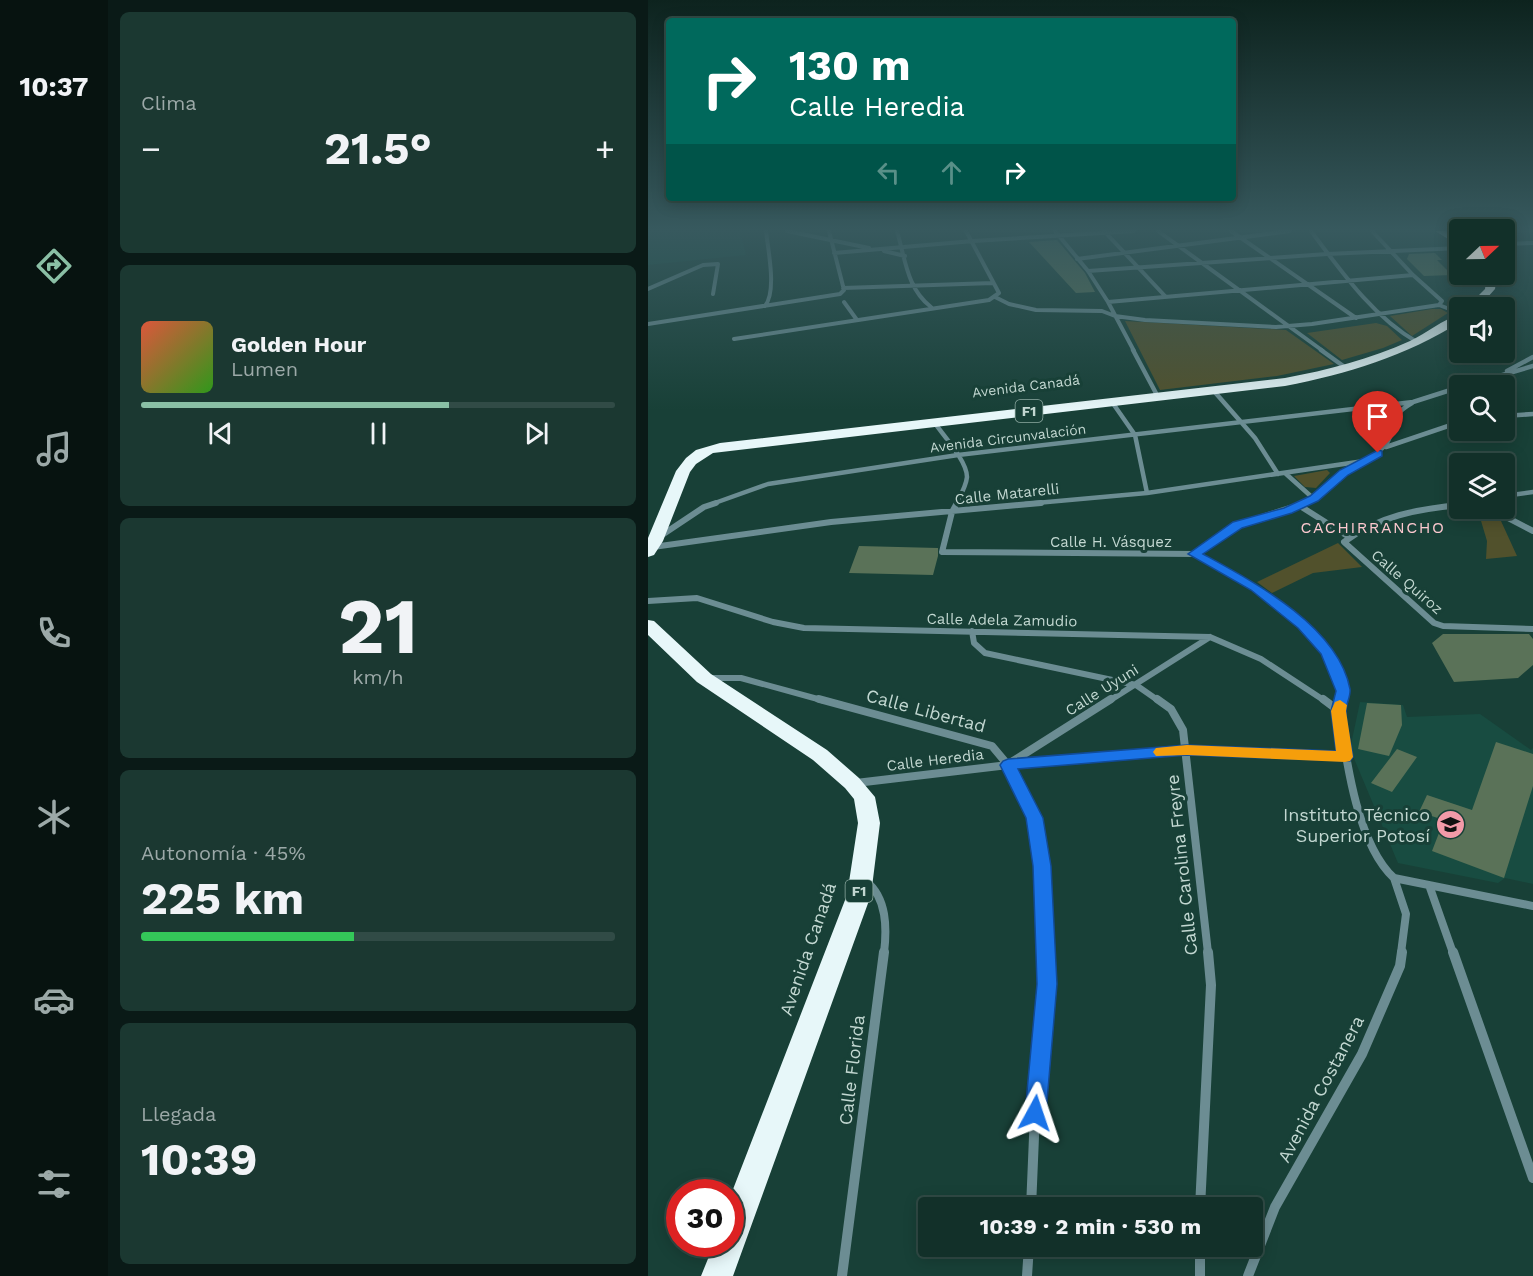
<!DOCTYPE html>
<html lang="es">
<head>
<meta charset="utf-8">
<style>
  :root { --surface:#123029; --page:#1b3831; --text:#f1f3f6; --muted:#9ca9a8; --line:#314b46; --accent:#8abfa5 }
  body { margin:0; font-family:"Work Sans",sans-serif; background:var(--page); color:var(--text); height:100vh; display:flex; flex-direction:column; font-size:22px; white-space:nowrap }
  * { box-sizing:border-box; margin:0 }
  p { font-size:20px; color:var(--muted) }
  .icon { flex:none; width:33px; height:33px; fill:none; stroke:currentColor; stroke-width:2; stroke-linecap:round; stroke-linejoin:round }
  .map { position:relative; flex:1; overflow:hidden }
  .drawer { display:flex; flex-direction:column; gap:12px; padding:12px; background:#0a1a17; width:540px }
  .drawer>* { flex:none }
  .hud { position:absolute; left:18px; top:18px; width:570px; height:183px; border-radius:6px; box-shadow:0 3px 15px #0003,0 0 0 2px var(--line); background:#00695c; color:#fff; overflow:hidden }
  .needle { width:39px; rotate:68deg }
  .fabs { position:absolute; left:801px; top:219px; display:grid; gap:12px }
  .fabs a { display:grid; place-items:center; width:66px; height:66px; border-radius:6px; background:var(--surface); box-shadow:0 3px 15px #0003,0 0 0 2px var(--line); font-size:30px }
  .speed { position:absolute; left:18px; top:1179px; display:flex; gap:12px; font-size:30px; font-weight:700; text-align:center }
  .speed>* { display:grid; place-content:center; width:78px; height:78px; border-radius:50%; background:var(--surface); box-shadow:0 3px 15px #0003,0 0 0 2px var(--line); line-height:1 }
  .speed .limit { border:9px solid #d22; background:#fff; color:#111 }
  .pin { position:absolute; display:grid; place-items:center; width:51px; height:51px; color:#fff; margin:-62px -26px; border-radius:50% 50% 50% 0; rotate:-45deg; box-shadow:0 0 6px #0007 }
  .pin .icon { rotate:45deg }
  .me { position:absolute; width:66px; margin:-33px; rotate:5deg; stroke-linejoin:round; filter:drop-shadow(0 0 4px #0008) }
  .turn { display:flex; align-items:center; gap:21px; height:126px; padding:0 24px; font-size:27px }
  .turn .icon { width:78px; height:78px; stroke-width:2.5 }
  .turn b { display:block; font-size:42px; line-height:51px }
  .lanes { display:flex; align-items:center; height:57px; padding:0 24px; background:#0003; justify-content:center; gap:30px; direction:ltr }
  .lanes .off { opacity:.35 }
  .big { font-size:45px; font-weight:700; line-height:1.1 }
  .drawer .widget { flex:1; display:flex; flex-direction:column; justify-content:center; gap:9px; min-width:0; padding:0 21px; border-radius:9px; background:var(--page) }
  .drawer .dial { align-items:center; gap:0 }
  .dial b { font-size:78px; line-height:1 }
  .song { display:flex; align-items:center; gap:18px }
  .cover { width:72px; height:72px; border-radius:9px; background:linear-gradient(135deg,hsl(10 70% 55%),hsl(110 70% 35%)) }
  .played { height:6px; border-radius:3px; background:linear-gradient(90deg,var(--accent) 65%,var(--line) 65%) }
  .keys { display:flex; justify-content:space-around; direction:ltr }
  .heat { display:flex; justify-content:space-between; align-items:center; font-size:33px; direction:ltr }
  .charge { height:9px; border-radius:4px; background:linear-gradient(90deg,#34c759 45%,var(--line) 0) }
  .trip { position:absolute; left:270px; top:1197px; width:345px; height:60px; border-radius:6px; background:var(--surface); box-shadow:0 3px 15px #0003,0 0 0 2px var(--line); font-weight:700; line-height:60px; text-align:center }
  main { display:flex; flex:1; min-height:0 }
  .tab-bar { display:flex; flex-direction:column; width:108px; justify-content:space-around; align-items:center; background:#071310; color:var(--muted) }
  .tab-bar .icon { width:42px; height:42px }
  .tab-bar .on { color:var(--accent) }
  .tab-bar b { font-size:27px; color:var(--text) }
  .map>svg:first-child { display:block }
  .built { fill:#184c41 }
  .green { fill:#51512c }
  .building { fill:#5a7258 }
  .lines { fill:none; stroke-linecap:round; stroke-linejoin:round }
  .street-far4 { stroke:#6c8d93; stroke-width:4 }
  .street-far3 { stroke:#6c8d93; stroke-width:4.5 }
  .street-far2 { stroke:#6c8d93; stroke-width:6 }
  .street-far1 { stroke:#6c8d93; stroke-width:8 }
  .street { stroke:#6c8d93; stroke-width:10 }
  .highway { fill:#e7f7f9; fill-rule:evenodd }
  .route { fill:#1a73e8; stroke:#114b97; stroke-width:1.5 }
  .slow { fill:#f59e0b }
  .labels { text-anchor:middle; stroke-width:6; stroke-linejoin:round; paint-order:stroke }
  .far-street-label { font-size:14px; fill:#c2d7d1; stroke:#184037 }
  .shield { fill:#184037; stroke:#8faaa3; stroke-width:1.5 }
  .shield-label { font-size:14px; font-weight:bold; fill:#c2d7d1 }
  .street-label { font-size:15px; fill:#c2d7d1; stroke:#184037 }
  .neighbourhood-label { font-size:16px; letter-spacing:1.5px; fill:#fcc8cf; stroke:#184037 }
  .near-street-label { font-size:18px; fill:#c2d7d1; stroke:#184037 }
  .near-poi-label { font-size:18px; fill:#c2d7d1; stroke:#184037; text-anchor:end }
</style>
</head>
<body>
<main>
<nav class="tab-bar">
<b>10:37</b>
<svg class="icon on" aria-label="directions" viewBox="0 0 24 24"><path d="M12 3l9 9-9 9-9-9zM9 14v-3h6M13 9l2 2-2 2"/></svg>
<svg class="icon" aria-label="music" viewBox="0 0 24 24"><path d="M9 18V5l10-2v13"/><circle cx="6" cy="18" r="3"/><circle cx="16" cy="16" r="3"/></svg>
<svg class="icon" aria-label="phone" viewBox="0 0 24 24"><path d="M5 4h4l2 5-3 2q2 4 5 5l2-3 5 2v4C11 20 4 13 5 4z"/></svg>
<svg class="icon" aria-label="climate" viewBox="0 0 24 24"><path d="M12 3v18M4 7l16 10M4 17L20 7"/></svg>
<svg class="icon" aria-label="car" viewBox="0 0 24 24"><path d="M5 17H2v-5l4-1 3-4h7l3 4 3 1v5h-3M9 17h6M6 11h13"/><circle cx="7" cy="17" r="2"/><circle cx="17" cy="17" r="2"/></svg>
<svg class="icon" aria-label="filters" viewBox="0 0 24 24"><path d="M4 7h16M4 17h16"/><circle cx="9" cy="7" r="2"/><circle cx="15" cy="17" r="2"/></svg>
</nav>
<section class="drawer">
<div class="widget"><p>Clima</p>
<div class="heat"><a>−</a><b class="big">21.5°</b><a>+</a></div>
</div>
<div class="widget">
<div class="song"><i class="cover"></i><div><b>Golden Hour</b><p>Lumen</p></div></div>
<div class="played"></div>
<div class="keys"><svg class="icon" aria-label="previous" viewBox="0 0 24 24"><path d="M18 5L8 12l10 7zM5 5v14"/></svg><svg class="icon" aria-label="pause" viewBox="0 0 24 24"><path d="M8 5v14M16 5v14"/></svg><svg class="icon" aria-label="next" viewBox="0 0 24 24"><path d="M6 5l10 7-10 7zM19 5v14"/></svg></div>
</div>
<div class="widget dial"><b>21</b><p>km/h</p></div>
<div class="widget"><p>Autonomía · 45%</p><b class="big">225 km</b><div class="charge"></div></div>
<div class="widget"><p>Llegada</p><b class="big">10:39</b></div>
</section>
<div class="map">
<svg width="885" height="1276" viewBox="0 0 885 1276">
  <rect width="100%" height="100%" fill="#184037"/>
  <!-- built -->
  <path class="built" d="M0 231H92L98 255 0 265Z
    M712 702 755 705 759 717 832 714 883 750 885 748V884L857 878 850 883 750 863 702 749Z"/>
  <!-- green -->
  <path class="green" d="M784 309H793L800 313 764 336 742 316Z
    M477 321 638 330 686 364 629 376 512 390Z
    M728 323 739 326 754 340 735 348 694 360 659 333Z
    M679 470 682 473 668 488 657 487 646 476Z
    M831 514 853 521 869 556 838 559 839 541Z
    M690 543 714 567 665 573 624 593 609 582Z"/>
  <!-- building -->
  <path class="building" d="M409 240 437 273 447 292 428 293 381 242Z
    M787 253 794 260H789L804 275 776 276 759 259 761 254Z
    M211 546 290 548V556L285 575 201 573Z
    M795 634H881L885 639V665L870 678 806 682 784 643Z
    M719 703 753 705 754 725 741 756 710 749Z
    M848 742 885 754V786L856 878 784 851 796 820 771 812 779 795 824 810Z
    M749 749 769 757 744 792 723 783Z"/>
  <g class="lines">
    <!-- street-far4 -->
    <path class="street-far4" d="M139 231 221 248
      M249 231C257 258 259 289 283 307
      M407 231 440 271 460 302 486 351
      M456 231 517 296
      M510 231 675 351
      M583 231 708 318
      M663 231C693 271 725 317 769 342
      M856 244 885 243
      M236 251 257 256
      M186 253 325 241 486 231
      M429 259 642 231
      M440 271 679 254 812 248
      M195 288 345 283
      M0 289 55 265 70 264 65 294
      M347 297 361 304 388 310 454 311 467 316 497 320 628 327 664 324 791 305 794 301 765 275 724 231
      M196 302 209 320
      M460 302 765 275
      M791 305 812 313
      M117 306C129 291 120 250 118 231
      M0 324 192 294 196 290 181 231
      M86 339 341 300 351 293 318 231"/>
    <!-- street-far3 -->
    <path class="street-far3" d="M485 350 510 397
      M673 350 698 368
      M859 371 885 357
      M817 386 885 366
      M565 390 607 438 630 474
      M464 402 487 435 499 493
      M856 416 885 414
      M286 422C295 435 319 461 319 477 318 487 312 496 308 504
      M738 447 812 422
      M637 473 666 499
      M856 496 885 492
      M64 504 120 484 310 455 765 402 812 387
      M377 504 499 493 716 461
      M654 504C670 497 681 484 695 474 709 463 727 458 738 444 751 427 736 419 764 403"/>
    <!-- street-far2 -->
    <path class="street-far2" d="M309 503 304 512 294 552 546 554 589 525 657 503
      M812 505C770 509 730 516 696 542L786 623 795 626 885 629
      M652 506 701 537
      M841 508 885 531
      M14 535 56 507 68 503
      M5 547 183 522 393 503
      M546 554 607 587 655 625 680 653 695 691 693 701
      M0 601 49 598 125 622 156 628 562 637 613 659 677 701
      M324 631 326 643 337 653 488 685 511 701
      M62 678H93L177 701
      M461 701 562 637"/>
    <!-- street-far1 -->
    <path class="street-far1" d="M171 699 344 746 360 765 387 818 394 866 398 953
      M509 699 523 709 535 730 560 953
      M675 699 691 711
      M693 699 691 711C698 759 709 844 746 878L885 906
      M362 763 463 699
      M208 783 360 765 539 750 697 757
      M746 878 758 914 753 953
      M218 881C239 898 239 928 236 953
      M781 885 805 953"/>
    <!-- street -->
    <path class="street" d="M805 952 885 1178
      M383 1208 387 1113 399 984 398 952
      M552 1208 563 985 560 952
      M552 1246V1276
      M194 1276 236 952
      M379 1276 381 1246
      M600 1276 627 1207 714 1054 752 966 754 952"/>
    <!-- highway -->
    <path class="highway" d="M787 231H798L812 239V246Z
      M839 274H849L847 289 830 308H818L837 289Z
      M812 314V322C758 356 699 374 637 386L65 453 48 464 42 472 15 541 6 555 0 557V538L28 471 38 458 48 450 72 443 637 378C680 370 722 359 762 341 779 333 794 320 812 314Z
      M0 620 6 621 63 674 179 750 211 778 227 797 232 823 223 895 85 1276H53L66 1244H82V1197L199 895 210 823 206 799 197 788 165 760 49 682 0 635Z"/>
  </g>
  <!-- sky -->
  <linearGradient id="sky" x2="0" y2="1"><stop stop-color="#0d231e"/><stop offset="0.56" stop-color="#37595e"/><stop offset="1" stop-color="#37595e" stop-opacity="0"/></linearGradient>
  <rect width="885" height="410" fill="url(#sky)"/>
  <!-- route -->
  <path class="route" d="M730 450 734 451V456L700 475 670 501 644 513 594 528 555 554C606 582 690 626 702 689 703 696 698 704 698 711 698 726 703 742 705 757L702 761 539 755 370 769 395 818 403 866 409 984 398 1113 395 1120 387 1123 380 1120 377 1113 389 984 385 866 378 818 352 765 355 761 360 759 539 745 688 751 683 711 688 691 673 654 650 628 603 590 540 554 585 522 636 508 662 496 692 470Z"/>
  <!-- slow -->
  <path class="slow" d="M692 700 699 705 698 711 705 757 702 761 697 762 539 755 508 756 505 752 508 748 539 745 688 751 683 711 687 702Z"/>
  <!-- icons -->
  <defs>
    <symbol id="school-disc" viewBox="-11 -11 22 22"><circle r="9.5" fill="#f39aa8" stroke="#184037"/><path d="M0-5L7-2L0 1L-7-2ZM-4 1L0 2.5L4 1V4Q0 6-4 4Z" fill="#111"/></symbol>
  </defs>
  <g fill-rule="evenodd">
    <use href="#school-disc" x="786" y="808" width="33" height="33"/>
  </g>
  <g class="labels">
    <!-- far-street labels -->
    <g class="far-street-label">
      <text transform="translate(378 386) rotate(-7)" y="5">Avenida Canadá</text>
      <text transform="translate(360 438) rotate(-7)" y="5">Avenida Circunvalación</text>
    </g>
    <!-- shield labels -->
    <g class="shield">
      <rect x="367.5" y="400" width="27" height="22" rx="4.5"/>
      <rect x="197.5" y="880" width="27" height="22" rx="4.5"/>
    </g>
    <g class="shield-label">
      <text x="381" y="416">F1</text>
      <text x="211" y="896">F1</text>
    </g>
    <!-- street labels -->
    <g class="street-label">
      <text transform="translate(359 494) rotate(-6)" y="5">Calle Matarelli</text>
      <text x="463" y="547">Calle H. Vásquez</text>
      <text transform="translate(759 582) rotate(41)" y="5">Calle Quiroz</text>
      <text transform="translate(354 620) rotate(1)" y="5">Calle Adela Zamudio</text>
      <text transform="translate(454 690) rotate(-32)" y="5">Calle Uyuni</text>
      <text transform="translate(287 760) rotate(-7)" y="5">Calle Heredia</text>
    </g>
    <!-- neighbourhood labels -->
    <g class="neighbourhood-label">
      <text x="725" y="533">CACHIRRANCHO</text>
    </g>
    <!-- near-street labels -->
    <g class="near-street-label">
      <text transform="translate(278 711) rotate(15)" y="6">Calle Libertad</text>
      <text transform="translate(534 865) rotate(-96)" y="6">Calle Carolina Freyre</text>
      <text transform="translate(160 949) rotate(-71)" y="6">Avenida Canadá</text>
      <text transform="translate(204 1070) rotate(-83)" y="6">Calle Florida</text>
      <text transform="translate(673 1089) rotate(-62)" y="6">Avenida Costanera</text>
    </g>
    <!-- near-poi labels -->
    <g class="near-poi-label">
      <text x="782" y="821">Instituto Técnico<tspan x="782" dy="21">Superior Potosí</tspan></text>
    </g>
  </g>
</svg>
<div class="fabs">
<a><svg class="needle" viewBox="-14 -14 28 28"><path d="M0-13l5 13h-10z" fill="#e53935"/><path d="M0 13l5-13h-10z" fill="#9ca9a8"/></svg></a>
<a><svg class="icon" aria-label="sound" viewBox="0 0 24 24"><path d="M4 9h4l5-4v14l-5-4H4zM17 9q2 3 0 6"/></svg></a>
<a><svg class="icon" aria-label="search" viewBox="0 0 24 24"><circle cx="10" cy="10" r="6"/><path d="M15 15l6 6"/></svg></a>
<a><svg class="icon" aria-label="layers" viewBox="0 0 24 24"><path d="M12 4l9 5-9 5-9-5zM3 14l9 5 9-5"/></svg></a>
</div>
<div class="speed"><div class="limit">30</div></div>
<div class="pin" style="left:730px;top:453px;background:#d93025"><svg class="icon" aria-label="arrive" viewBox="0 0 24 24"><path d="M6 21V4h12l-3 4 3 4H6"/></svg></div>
<svg class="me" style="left:387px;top:1113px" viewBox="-20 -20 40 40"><path d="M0-17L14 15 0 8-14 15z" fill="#1a73e8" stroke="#fff" stroke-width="4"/></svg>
<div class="trip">10:39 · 2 min · 530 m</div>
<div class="hud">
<div class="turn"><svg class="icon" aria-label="right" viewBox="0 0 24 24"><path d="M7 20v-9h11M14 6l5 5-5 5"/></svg><div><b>130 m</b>Calle Heredia</div></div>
<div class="lanes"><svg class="icon off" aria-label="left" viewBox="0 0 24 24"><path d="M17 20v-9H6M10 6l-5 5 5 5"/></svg><svg class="icon off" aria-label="ahead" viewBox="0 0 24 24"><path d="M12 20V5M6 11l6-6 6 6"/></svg><svg class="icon" aria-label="right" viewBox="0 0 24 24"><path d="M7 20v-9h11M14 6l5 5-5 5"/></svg></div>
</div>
</div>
</main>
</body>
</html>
